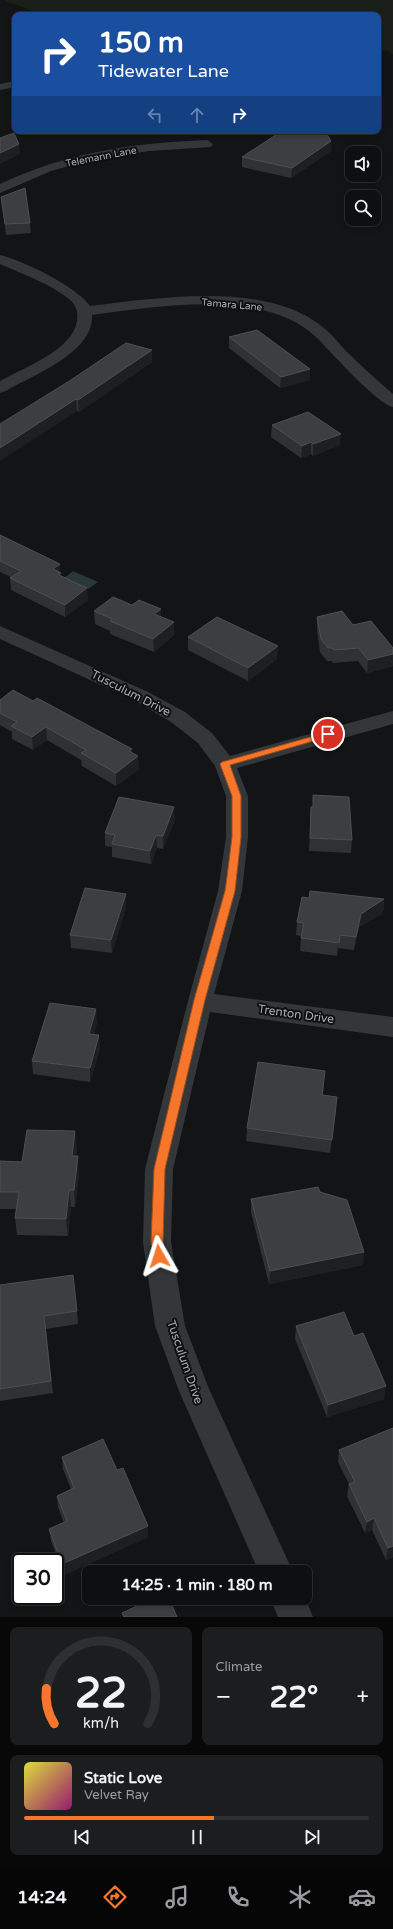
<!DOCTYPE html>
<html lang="en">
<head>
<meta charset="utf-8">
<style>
  :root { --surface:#0e0f10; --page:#1c1d1e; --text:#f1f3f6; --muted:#9b9c9f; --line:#2e2f30; --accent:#f6772b }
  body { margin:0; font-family:"Varela Round",sans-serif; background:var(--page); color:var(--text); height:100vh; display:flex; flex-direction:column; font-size:15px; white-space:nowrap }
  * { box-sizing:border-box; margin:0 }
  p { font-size:13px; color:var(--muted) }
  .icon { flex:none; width:22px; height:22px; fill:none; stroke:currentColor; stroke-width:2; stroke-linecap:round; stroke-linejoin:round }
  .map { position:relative; height:1617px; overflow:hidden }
  .side { display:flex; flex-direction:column; gap:10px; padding:10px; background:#080809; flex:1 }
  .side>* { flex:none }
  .top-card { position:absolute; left:12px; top:12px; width:369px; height:122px; border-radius:8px; box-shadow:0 2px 6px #0003,0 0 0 1px var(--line); background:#1a4fa0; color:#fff; overflow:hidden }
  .tools { position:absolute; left:345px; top:146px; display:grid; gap:8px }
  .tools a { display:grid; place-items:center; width:36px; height:36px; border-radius:8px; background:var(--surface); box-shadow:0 2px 6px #0003,0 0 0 1px var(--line); font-size:20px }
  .speed { position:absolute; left:12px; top:1553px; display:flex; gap:8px; font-size:20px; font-weight:700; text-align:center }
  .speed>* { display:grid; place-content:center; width:52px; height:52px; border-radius:50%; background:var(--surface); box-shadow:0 2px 6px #0003,0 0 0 1px var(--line); line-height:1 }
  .speed .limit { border:2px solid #111; border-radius:6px; background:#fff; color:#111 }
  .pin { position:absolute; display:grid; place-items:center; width:34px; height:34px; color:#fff; margin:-17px; border:2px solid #fff; border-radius:50%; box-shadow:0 1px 4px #0007 }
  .me { position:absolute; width:44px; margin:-22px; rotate:354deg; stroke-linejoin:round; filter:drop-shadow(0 0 3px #0008) }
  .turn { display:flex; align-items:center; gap:14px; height:84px; padding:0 20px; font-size:18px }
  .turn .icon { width:52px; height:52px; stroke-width:2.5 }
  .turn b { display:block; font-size:28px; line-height:34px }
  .lanes { display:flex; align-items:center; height:38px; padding:0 20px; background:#0003; justify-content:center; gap:20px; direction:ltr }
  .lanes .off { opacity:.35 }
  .big { font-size:30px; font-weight:700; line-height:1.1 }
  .side .card { flex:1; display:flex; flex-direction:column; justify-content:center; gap:6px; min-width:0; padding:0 14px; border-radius:8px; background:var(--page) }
  .side .dial { align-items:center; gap:0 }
  .dial svg { height:104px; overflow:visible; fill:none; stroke:var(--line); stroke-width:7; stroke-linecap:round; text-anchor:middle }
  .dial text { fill:var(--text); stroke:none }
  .song { display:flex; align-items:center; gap:12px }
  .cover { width:48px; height:48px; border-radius:6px; background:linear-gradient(135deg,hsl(60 70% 55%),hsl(320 70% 35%)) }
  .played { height:4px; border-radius:2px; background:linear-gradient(90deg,var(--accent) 55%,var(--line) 55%) }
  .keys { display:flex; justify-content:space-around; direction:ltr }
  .heat { display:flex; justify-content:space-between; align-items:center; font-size:22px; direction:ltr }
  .side .tiles { flex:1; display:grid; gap:10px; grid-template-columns:1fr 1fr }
  .card:last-child { grid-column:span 2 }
  .trip { position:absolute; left:82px; top:1565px; width:230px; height:40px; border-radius:8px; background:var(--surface); box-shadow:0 2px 6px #0003,0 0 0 1px var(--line); font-weight:700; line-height:40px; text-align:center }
  .tab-bar { display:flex; height:64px; justify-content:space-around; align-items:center; background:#060606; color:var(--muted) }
  .tab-bar .icon { width:28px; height:28px }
  .tab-bar .current { color:var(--accent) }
  .tab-bar b { font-size:18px; color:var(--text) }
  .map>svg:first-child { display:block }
  .green { fill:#1a2019 }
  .water { fill:#293739 }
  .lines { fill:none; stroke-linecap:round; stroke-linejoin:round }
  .minor { fill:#34373a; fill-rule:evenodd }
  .wall { fill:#2f3133 }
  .shaded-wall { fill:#1e1f21 }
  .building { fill:#3c3e41; stroke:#4c5053 }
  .route { fill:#f6772b; stroke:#a04d1c }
  .labels { text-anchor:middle; stroke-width:4; stroke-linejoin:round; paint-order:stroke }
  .far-street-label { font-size:10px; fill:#a5afb6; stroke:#0e0f10 }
  .street-label { font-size:12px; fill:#a5afb6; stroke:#0e0f10 }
</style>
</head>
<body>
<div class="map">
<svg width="393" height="1617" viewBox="0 0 393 1617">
  <rect width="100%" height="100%" fill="#131415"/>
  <!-- green -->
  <path class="green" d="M4 0H393V54L388 51 378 49V15H42Z"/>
  <!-- water -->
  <path class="water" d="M73 571 98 582 88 589 63 579Z"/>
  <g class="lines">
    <!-- minor -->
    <path class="minor" d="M15 81V87L0 90V84Z
      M207 140 213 144 211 147 149 151 91 160 51 171 0 193V184C69 152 132 143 207 140Z
      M0 255C24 261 76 286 90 306 157 298 263 281 320 325 330 332 338 342 346 351 361 366 377 380 393 394V407C376 403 332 353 317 338 266 287 158 307 92 315 94 353 33 375 6 391L0 393V381C23 368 73 350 77 321 78 314 77 308 73 303 57 286 22 274 0 264Z
      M0 626 146 691 185 712 212 733 230 756 393 711V724L237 768 248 796V837L242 891 214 994 393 1017V1037L210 1012 173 1169 171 1242 185 1326 209 1389 293 1572H259L179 1391 155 1326 143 1242 145 1169 188 1001 218 891 226 837V796L215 766 198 743 171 722 132 699 0 639Z
      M270 1598H305L313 1617H278Z"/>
  </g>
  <!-- wall -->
  <path class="wall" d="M331 141V151L291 178 242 167V157Z
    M1 197 30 223 31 233 6 235Z
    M229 337 310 369V380L280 388 229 348Z
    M152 350V362L79 412 77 411 0 460V424Z
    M272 425 340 445 313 456 311 454 301 458 271 437Z
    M0 535 61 573V576L70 581 88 600 65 617 11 590 10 578 11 577 0 572Z
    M94 611 161 617 174 635 154 652 110 634V631L95 624Z
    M317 617 353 625 393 648V666L367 673 358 661 333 663 332 661H327L320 652 317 630Z
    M188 637 277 659 248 681 188 650Z
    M0 700 33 701 132 749V752L139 769 116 786 82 766 81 760 47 740 33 750 12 739V732L0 725Z
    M311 807H312L352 840 351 853 309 851Z
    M175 820 163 849 157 848 151 864 112 857V847L105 846V833Z
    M309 898 384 899 383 913 359 927 354 950 338 948 337 956 300 951 301 936 296 935 297 922Z
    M126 907 112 953 71 948 70 935Z
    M97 1022 94 1034 100 1048 90 1082 33 1074 32 1061Z
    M324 1084 323 1095 336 1111 330 1153 246 1141 247 1128Z
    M77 1149 76 1156 79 1174 75 1207H71L68 1236 17 1235 15 1218 16 1209H0V1161L22 1162Z
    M320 1192 364 1252 363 1265 269 1284 251 1212V1199Z
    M0 1285 77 1311 78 1324 46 1329 53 1393 0 1401Z
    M296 1326 354 1336 384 1399 327 1417 295 1339Z
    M393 1428V1557L386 1560 372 1530 365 1533 347 1496 349 1484 338 1462 339 1450Z
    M62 1457 117 1470 148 1526V1537L64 1575 51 1541 49 1529 64 1523 58 1507 57 1496 71 1489 63 1469Z"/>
  <!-- shaded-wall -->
  <path class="shaded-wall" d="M331 141V151L291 178 292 168Z
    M19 144 20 154 0 164V153Z
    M152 350V362L79 412 78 400Z
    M310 369V380L280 388 281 377Z
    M76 399 77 411 0 461V448Z
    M341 434 340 445 313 456V444Z
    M311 442V454L301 458 302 446Z
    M60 564V574L61 573 62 585 53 569Z
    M87 588 88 600 65 617V605Z
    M161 609V621L154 614Z
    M174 622V635L154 652 153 639Z
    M278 646 277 659 248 681V668Z
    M393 654V666L367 673 368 660Z
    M46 727 47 740 33 750 32 737Z
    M132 749V761L138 756 139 769 116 786V773L129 751Z
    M174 807 175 820 163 849V836Z
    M156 835 157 848 151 864 150 851Z
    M126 894V907L112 953 111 940Z
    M384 899 383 913 359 927 354 950 356 937 361 914Z
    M96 1009 97 1022 90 1047 89 1034Z
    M99 1035 100 1048 90 1082V1068Z
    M337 1097 336 1111 330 1153 332 1140Z
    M75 1131 77 1149 74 1173 72 1156Z
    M78 1156 79 1174 75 1207 74 1190Z
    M69 1190 71 1207 68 1236 66 1219Z
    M364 1252 363 1265 269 1284 270 1271Z
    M386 1386 384 1399 327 1417 328 1405Z
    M374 1518 372 1530 365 1533 367 1522Z
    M148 1526V1537L64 1575 62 1564Z
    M393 1546V1557L386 1560 388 1548Z"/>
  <!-- building -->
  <path class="building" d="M282 131H325L331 141 292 168 242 157Z
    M14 133 19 144 0 153V138Z
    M25 188 30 223 5 224 1 197Z
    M257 330 310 369 281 377 229 337Z
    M126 343 152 350 78 400 76 399 0 448V424L71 380Z
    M308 412 341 434 313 444 311 442 302 446 272 425Z
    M0 535 60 564 53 569 61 573 59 575 70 580H69L87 588 65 605 10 578 21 571 0 561Z
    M113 597 132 605 139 600 161 609 154 614 174 622 153 639 110 621 112 619 94 611Z
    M342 611 353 625 371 621 393 648V654L368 660 359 648 334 650 332 648H328L321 639 317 617Z
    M217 617 278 646 248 668 188 637Z
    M13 690 33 701 37 698 132 749 129 751 138 756 116 773 81 753 86 750 46 727 32 737 11 726 17 722 0 713V700Z
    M313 795 349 797 352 840 310 838 311 807H313Z
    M119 797 174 807 163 836 156 835 150 851 112 844 115 835 105 833Z
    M85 888 126 894 111 940 70 935Z
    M310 891 384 899 361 914 356 937 340 935 339 943 301 938 304 923 297 922 302 897 309 898Z
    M50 1003 96 1009 89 1034 99 1035 90 1068 32 1061Z
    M258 1062 325 1071 322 1095 337 1097 332 1140 247 1128Z
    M27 1130 75 1131 72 1156H78L74 1190H69L66 1219 15 1218 19 1192H0V1161L22 1162Z
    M318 1187 320 1192 347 1200 364 1252 270 1271 251 1199Z
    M73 1275 77 1311 44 1316 51 1381 0 1389V1285Z
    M344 1312 354 1336 363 1333 386 1386 328 1405 296 1326Z
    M393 1428V1546L388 1548 374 1518 367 1522 349 1484 355 1482 339 1450Z
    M103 1439 117 1470 123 1468 148 1526 62 1564 49 1529 67 1521 57 1496 74 1488 62 1457Z
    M154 1598H169L177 1617H124L122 1613Z"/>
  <!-- route -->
  <path class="route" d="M328 732 331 733V736L230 765 241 796V837L235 891 205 1000 165 1169 163 1242 165 1256 164 1260 159 1261 155 1260 151 1242 154 1169 194 1000 225 891 227 877 232 837V796L220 764 222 762Z"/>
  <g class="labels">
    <!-- far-street labels -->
    <g class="far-street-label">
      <text transform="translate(101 156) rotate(-11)" y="4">Telemann Lane</text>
      <text transform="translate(232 304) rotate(5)" y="4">Tamara Lane</text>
    </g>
    <!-- street labels -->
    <g class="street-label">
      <text transform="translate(131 693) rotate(27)" y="4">Tusculum Drive</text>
      <text transform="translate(296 1014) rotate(8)" y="4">Trenton Drive</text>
      <text transform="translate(185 1362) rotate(71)" y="4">Tusculum Drive</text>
    </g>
  </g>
</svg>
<div class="tools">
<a><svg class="icon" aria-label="sound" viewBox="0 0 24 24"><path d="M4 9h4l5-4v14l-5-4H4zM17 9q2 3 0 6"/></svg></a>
<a><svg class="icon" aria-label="search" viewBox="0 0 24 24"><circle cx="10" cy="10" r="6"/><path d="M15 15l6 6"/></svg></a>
</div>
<div class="speed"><div class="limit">30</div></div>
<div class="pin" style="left:328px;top:734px;background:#d93025"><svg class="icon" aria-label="arrive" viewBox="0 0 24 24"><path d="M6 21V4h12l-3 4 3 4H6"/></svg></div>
<svg class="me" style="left:159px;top:1256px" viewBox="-20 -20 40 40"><path d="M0-17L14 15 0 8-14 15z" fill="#f6772b" stroke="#fff" stroke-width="4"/></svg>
<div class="trip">14:25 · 1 min · 180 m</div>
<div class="top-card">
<div class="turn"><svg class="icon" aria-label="right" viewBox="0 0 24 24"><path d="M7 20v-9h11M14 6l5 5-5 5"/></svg><div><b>150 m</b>Tidewater Lane</div></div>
<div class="lanes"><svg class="icon off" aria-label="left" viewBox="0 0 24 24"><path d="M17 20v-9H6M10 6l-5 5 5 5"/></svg><svg class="icon off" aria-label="ahead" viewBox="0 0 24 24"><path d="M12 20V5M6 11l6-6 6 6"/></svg><svg class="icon" aria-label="right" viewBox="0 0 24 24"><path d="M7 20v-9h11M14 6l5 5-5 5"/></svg></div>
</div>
</div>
<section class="side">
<div class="tiles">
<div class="card dial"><svg viewBox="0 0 100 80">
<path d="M14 69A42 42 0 1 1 86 69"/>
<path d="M14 69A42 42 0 0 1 8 42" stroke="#f6772b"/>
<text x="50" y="56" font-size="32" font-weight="700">22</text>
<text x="50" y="72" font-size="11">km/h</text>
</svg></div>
<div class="card"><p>Climate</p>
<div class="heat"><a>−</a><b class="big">22°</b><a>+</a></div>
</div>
<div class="card">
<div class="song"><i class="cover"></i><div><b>Static Love</b><p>Velvet Ray</p></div></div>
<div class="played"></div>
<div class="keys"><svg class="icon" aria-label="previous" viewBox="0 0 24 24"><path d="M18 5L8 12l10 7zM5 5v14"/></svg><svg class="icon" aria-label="pause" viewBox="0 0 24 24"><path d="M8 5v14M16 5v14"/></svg><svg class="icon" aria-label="next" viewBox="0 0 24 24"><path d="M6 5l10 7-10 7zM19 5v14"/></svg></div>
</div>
</div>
</section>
<nav class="tab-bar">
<b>14:24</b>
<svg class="icon current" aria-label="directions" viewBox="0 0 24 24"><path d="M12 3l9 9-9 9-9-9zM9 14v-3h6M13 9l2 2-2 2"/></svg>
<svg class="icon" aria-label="music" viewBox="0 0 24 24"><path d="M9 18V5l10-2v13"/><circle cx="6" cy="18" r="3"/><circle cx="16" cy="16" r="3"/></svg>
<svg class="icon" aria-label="phone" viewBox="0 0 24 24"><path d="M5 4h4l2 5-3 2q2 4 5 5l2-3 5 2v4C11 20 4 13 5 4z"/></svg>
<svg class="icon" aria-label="climate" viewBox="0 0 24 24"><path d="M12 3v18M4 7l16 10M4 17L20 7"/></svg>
<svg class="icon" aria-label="car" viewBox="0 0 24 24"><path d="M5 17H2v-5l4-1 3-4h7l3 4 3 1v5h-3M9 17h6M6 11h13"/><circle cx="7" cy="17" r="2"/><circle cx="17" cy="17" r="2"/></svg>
</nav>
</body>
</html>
